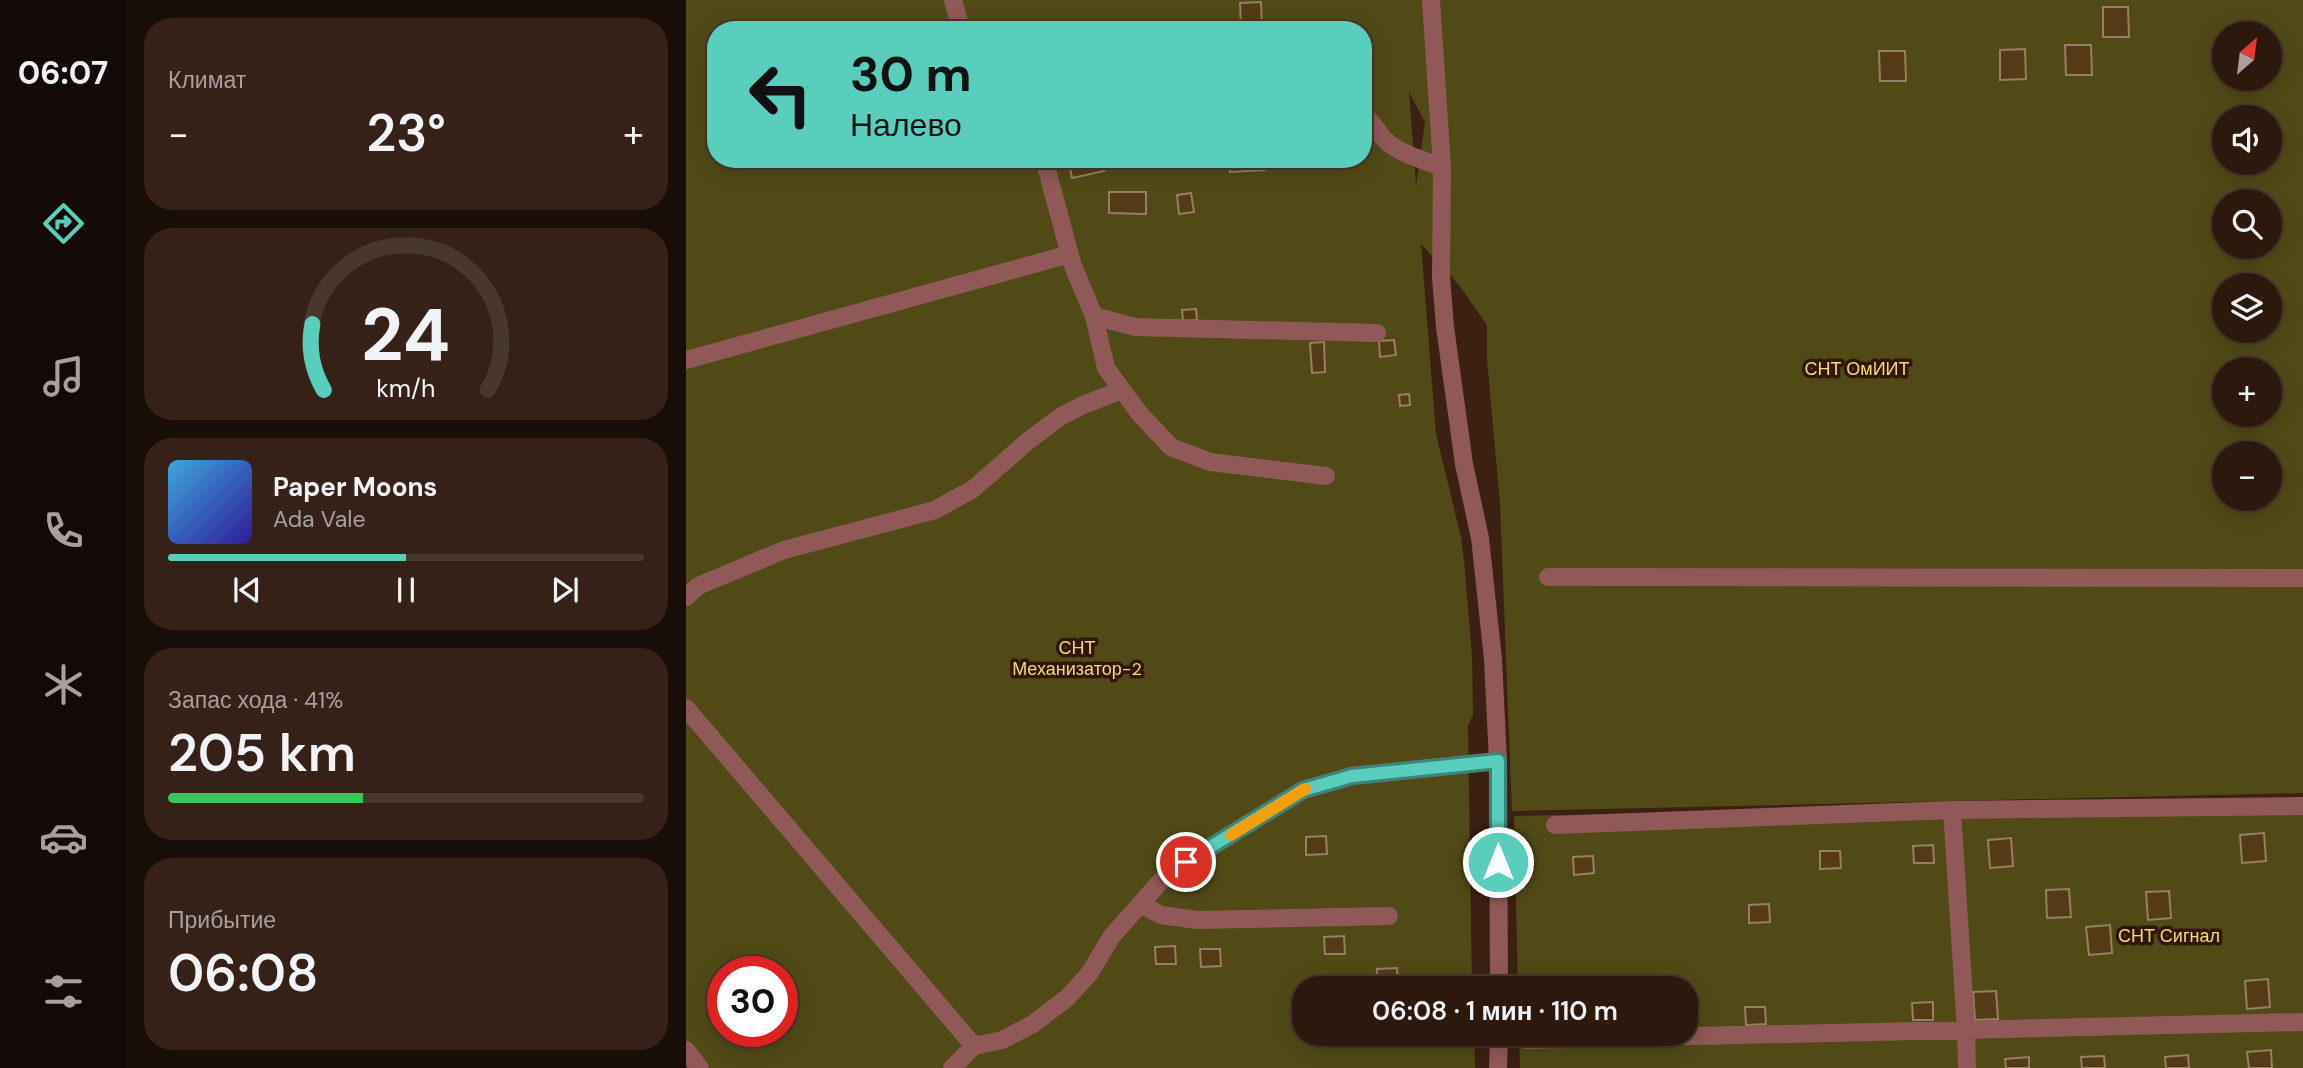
<!DOCTYPE html>
<html lang="ru">
<head>
<meta charset="utf-8">
<style>
  :root { --surface:#2d180e; --page:#352117; --text:#f1f3f6; --muted:#a7a09e; --line:#48372e; --accent:#5acebc }
  body { margin:0; font-family:"DM Sans",sans-serif; background:var(--page); color:var(--text); height:100vh; display:flex; flex-direction:column; font-size:26px; white-space:nowrap }
  * { box-sizing:border-box; margin:0 }
  p { font-size:23px; color:var(--muted) }
  .icon { flex:none; width:38px; height:38px; fill:none; stroke:currentColor; stroke-width:2; stroke-linecap:round; stroke-linejoin:round }
  .map { position:relative; flex:1; overflow:hidden }
  .details { display:flex; flex-direction:column; gap:18px; padding:18px; background:#190d08; width:560px }
  .details>* { flex:none }
  .hud { position:absolute; left:21px; top:21px; width:665px; height:147px; border-radius:28px; box-shadow:0 4px 18px #0003,0 0 0 2px var(--line); background:#5acebc; color:#111; overflow:hidden }
  .needle { width:46px; rotate:28deg }
  .fabs { position:absolute; left:1526px; top:21px; display:grid; gap:14px }
  .fabs a { display:grid; place-items:center; width:70px; height:70px; border-radius:50%; background:var(--surface); box-shadow:0 4px 18px #0003,0 0 0 2px var(--line); font-size:35px }
  .speed { position:absolute; left:21px; top:956px; display:flex; gap:14px; font-size:35px; font-weight:700; text-align:center }
  .speed>* { display:grid; place-content:center; width:91px; height:91px; border-radius:50%; background:var(--surface); box-shadow:0 4px 18px #0003,0 0 0 2px var(--line); line-height:1 }
  .speed .limit { border:10px solid #d22; background:#fff; color:#111 }
  .pin { position:absolute; display:grid; place-items:center; width:60px; height:60px; color:#fff; margin:-30px; border:4px solid #fff; border-radius:50%; box-shadow:0 2px 7px #0007 }
  .me { position:absolute; width:77px; margin:-38px; rotate:0deg; stroke-linejoin:round; filter:drop-shadow(0 0 5px #0008) }
  .turn { display:flex; align-items:center; gap:24px; height:147px; padding:0 28px; font-size:32px }
  .turn .icon { width:91px; height:91px; stroke-width:2.5 }
  .turn b { display:block; font-size:49px; line-height:60px }
  .big { font-size:52px; font-weight:600; line-height:1.1 }
  .details .card { flex:1; display:flex; flex-direction:column; justify-content:center; gap:10px; min-width:0; padding:0 24px; border-radius:28px; background:var(--page) }
  .details .dial { align-items:center; gap:0 }
  .dial svg { height:182px; overflow:visible; fill:none; stroke:var(--line); stroke-width:7; stroke-linecap:round; text-anchor:middle }
  .dial text { fill:var(--text); stroke:none }
  .song { display:flex; align-items:center; gap:21px }
  .cover { width:84px; height:84px; border-radius:10px; background:linear-gradient(135deg,hsl(200 70% 55%),hsl(250 70% 35%)) }
  .played { height:7px; border-radius:4px; background:linear-gradient(90deg,var(--accent) 50%,var(--line) 50%) }
  .keys { display:flex; justify-content:space-around; direction:ltr }
  .heat { display:flex; justify-content:space-between; align-items:center; font-size:38px; direction:ltr }
  .charge { height:10px; border-radius:5px; background:linear-gradient(90deg,#34c759 41%,var(--line) 0) }
  .trip { position:absolute; left:606px; top:976px; width:406px; height:70px; border-radius:28px; background:var(--surface); box-shadow:0 4px 18px #0003,0 0 0 2px var(--line); font-weight:600; line-height:70px; text-align:center }
  main { display:flex; flex:1; min-height:0 }
  .menu { display:flex; flex-direction:column; width:126px; justify-content:space-around; align-items:center; background:#120a06; color:var(--muted) }
  .menu .icon { width:49px; height:49px }
  .menu .on { color:var(--accent) }
  .menu b { font-size:32px; color:var(--text) }
  .map>svg:first-child { display:block }
  .green { fill:#514a17; fill-rule:evenodd }
  .building { fill:#543b15; stroke:#968063; stroke-width:2 }
  .lines { fill:none; stroke-linecap:round; stroke-linejoin:round }
  .minor { stroke:#905857; stroke-width:18 }
  .route-casing { stroke:#3a867a; stroke-width:18 }
  .route { stroke:#5acebc; stroke-width:12 }
  .slow { stroke:#f59e0b; stroke-width:12 }
  .labels { text-anchor:middle; stroke-width:7; stroke-linejoin:round; paint-order:stroke }
  .park-label { font-size:18px; fill:#eede6c; stroke:#321708 }
</style>
</head>
<body>
<main>
<nav class="menu">
<b>06:07</b>
<svg class="icon on" aria-label="directions" viewBox="0 0 24 24"><path d="M12 3l9 9-9 9-9-9zM9 14v-3h6M13 9l2 2-2 2"/></svg>
<svg class="icon" aria-label="music" viewBox="0 0 24 24"><path d="M9 18V5l10-2v13"/><circle cx="6" cy="18" r="3"/><circle cx="16" cy="16" r="3"/></svg>
<svg class="icon" aria-label="phone" viewBox="0 0 24 24"><path d="M5 4h4l2 5-3 2q2 4 5 5l2-3 5 2v4C11 20 4 13 5 4z"/></svg>
<svg class="icon" aria-label="climate" viewBox="0 0 24 24"><path d="M12 3v18M4 7l16 10M4 17L20 7"/></svg>
<svg class="icon" aria-label="car" viewBox="0 0 24 24"><path d="M5 17H2v-5l4-1 3-4h7l3 4 3 1v5h-3M9 17h6M6 11h13"/><circle cx="7" cy="17" r="2"/><circle cx="17" cy="17" r="2"/></svg>
<svg class="icon" aria-label="filters" viewBox="0 0 24 24"><path d="M4 7h16M4 17h16"/><circle cx="9" cy="7" r="2"/><circle cx="15" cy="17" r="2"/></svg>
</nav>
<section class="details">
<div class="card"><p>Климат</p>
<div class="heat"><a>−</a><b class="big">23°</b><a>+</a></div>
</div>
<div class="card dial"><svg viewBox="0 0 100 80">
<path d="M14 69A42 42 0 1 1 86 69"/>
<path d="M14 69A42 42 0 0 1 9 40" stroke="#5acebc"/>
<text x="50" y="56" font-size="32" font-weight="700">24</text>
<text x="50" y="72" font-size="11">km/h</text>
</svg></div>
<div class="card">
<div class="song"><i class="cover"></i><div><b>Paper Moons</b><p>Ada Vale</p></div></div>
<div class="played"></div>
<div class="keys"><svg class="icon" aria-label="previous" viewBox="0 0 24 24"><path d="M18 5L8 12l10 7zM5 5v14"/></svg><svg class="icon" aria-label="pause" viewBox="0 0 24 24"><path d="M8 5v14M16 5v14"/></svg><svg class="icon" aria-label="next" viewBox="0 0 24 24"><path d="M6 5l10 7-10 7zM19 5v14"/></svg></div>
</div>
<div class="card"><p>Запас хода · 41%</p><b class="big">205 km</b><div class="charge"></div></div>
<div class="card"><p>Прибытие</p><b class="big">06:08</b></div>
</section>
<div class="map">
<svg width="1617" height="1068" viewBox="0 0 1617 1068">
  <rect width="100%" height="100%" fill="#3c2012"/>
  <!-- green -->
  <path class="green" d="M0 0H1617V793L826 811 814 504 801 359V325L773 285 735 244 750 434 775 537 778 560 786 657 787 715 782 725 786 989H618V1034H788L789 1068H0ZM30 30H677V159H30ZM1538 33H1584V79H1538ZM723 92 739 122 730 186V185ZM1538 117H1584V163H1538ZM1538 201H1584V247H1538ZM1538 285H1584V331H1538ZM1538 369H1584V415H1538ZM1538 453H1584V499H1538ZM37 971H96V1031H37Z
    M1617 800V1068H834L833 1034H999V989H832L828 816Z"/>
  <!-- building -->
  <path class="building" d="M575 2 576 30H555L554 3Z
    M1417 7H1442L1443 37H1417Z
    M1379 45H1405L1406 75H1380Z
    M1339 49 1340 79 1314 80V50Z
    M1193 51H1219L1220 81H1194Z
    M382 159H415L418 171 386 178Z
    M543 159H578L579 170 544 172Z
    M423 192H460V214L423 213Z
    M505 193 508 212 493 214 491 195Z
    M510 309 511 320 497 321 496 310Z
    M708 340 710 355 694 357 693 341Z
    M638 342 639 372 626 373 624 343Z
    M723 394 724 405 714 406 713 395Z
    M1578 833 1580 861 1556 863 1554 835Z
    M640 836 641 854 620 855V837Z
    M1325 838 1327 866 1304 868 1302 840Z
    M1247 845 1248 863H1228L1227 846Z
    M1134 851H1154L1155 868 1134 869Z
    M907 856 908 873 888 875 887 857Z
    M1383 889 1385 917 1361 918 1360 890Z
    M1483 891 1485 918 1462 920 1460 892Z
    M1083 904 1084 922 1063 923V905Z
    M1424 925 1426 953 1403 955 1400 927Z
    M658 936 659 954H639L638 937Z
    M489 946 490 964H470L469 947Z
    M514 949H534L535 966 515 967Z
    M711 968 712 985 692 986 691 969Z
    M1582 979 1584 1007 1561 1009 1559 981Z
    M1310 991 1312 1019 1289 1020 1287 992Z
    M1247 1002V1020H1227L1226 1003Z
    M1059 1007H1079L1080 1024 1060 1025Z
    M1585 1050 1586 1068H1563L1561 1052Z
    M1502 1055 1503 1068H1480L1479 1057Z
    M1418 1056 1419 1068H1396L1395 1057Z
    M1343 1057V1068H1320L1319 1059Z"/>
  <g class="lines">
    <!-- minor -->
    <path class="minor" d="M267 0 275 30
      M745 0 756 167 755 277 759 327 778 464 794 538 807 659 812 761 813 989
      M677 115C688 122 691 132 699 140 714 154 737 160 756 167
      M358 159 387 266 408 316 420 368 453 413 485 447 524 462 640 476
      M408 316 449 327 691 333
      M0 360 384 254
      M862 577 1617 578
      M0 597 12 586 98 550 249 510 287 489 342 441 374 417 397 405 436 390
      M0 708 288 1046 266 1068
      M1266 810 1280 1030 1281 1068
      M869 825 1266 810 1617 806
      M454 904 475 915 511 920 703 916
      M840 1040 1617 1022
      M288 1046 316 1040 347 1024 381 998 403 974 426 936 481 874 617 790 666 776 812 761
      M0 1050 14 1068
      M812 1068 813 1034"/>
  </g>
  <g class="lines">
    <defs>
      <path id="route" d="M500 862 617 790 666 776 812 761V862"/>
    </defs>
    <!-- route casing -->
    <use href="#route" class="route-casing"/>
    <!-- route -->
    <use href="#route" class="route"/>
    <!-- slow -->
    <path class="slow" d="M545 835 619 789"/>
  </g>
  <g class="labels">
    <!-- park labels -->
    <g class="park-label">
      <text x="1171" y="375">СНТ ОмИИТ</text>
      <text x="391" y="654">СНТ<tspan x="391" dy="21">Механизатор-2</tspan></text>
      <text x="1483" y="942">СНТ Сигнал</text>
    </g>
  </g>
</svg>
<div class="fabs">
<a><svg class="needle" viewBox="-14 -14 28 28"><path d="M0-13l5 13h-10z" fill="#e53935"/><path d="M0 13l5-13h-10z" fill="#a7a09e"/></svg></a>
<a><svg class="icon" aria-label="sound" viewBox="0 0 24 24"><path d="M4 9h4l5-4v14l-5-4H4zM17 9q2 3 0 6"/></svg></a>
<a><svg class="icon" aria-label="search" viewBox="0 0 24 24"><circle cx="10" cy="10" r="6"/><path d="M15 15l6 6"/></svg></a>
<a><svg class="icon" aria-label="layers" viewBox="0 0 24 24"><path d="M12 4l9 5-9 5-9-5zM3 14l9 5 9-5"/></svg></a>
<a>+</a>
<a>−</a>
</div>
<div class="speed"><div class="limit">30</div></div>
<div class="pin" style="left:500px;top:862px;background:#d93025"><svg class="icon" aria-label="arrive" viewBox="0 0 24 24"><path d="M6 21V4h12l-3 4 3 4H6"/></svg></div>
<svg class="me" style="left:812px;top:862px" viewBox="-20 -20 40 40"><circle r="17" fill="#5acebc" stroke="#fff" stroke-width="3"/><path d="M0-11L8 9 0 5-8 9z" fill="#fff"/></svg>
<div class="trip">06:08 · 1 мин · 110 m</div>
<div class="hud">
<div class="turn"><svg class="icon" aria-label="left" viewBox="0 0 24 24"><path d="M17 20v-9H6M10 6l-5 5 5 5"/></svg><div><b>30 m</b>Налево</div></div>
</div>
</div>
</main>
</body>
</html>
